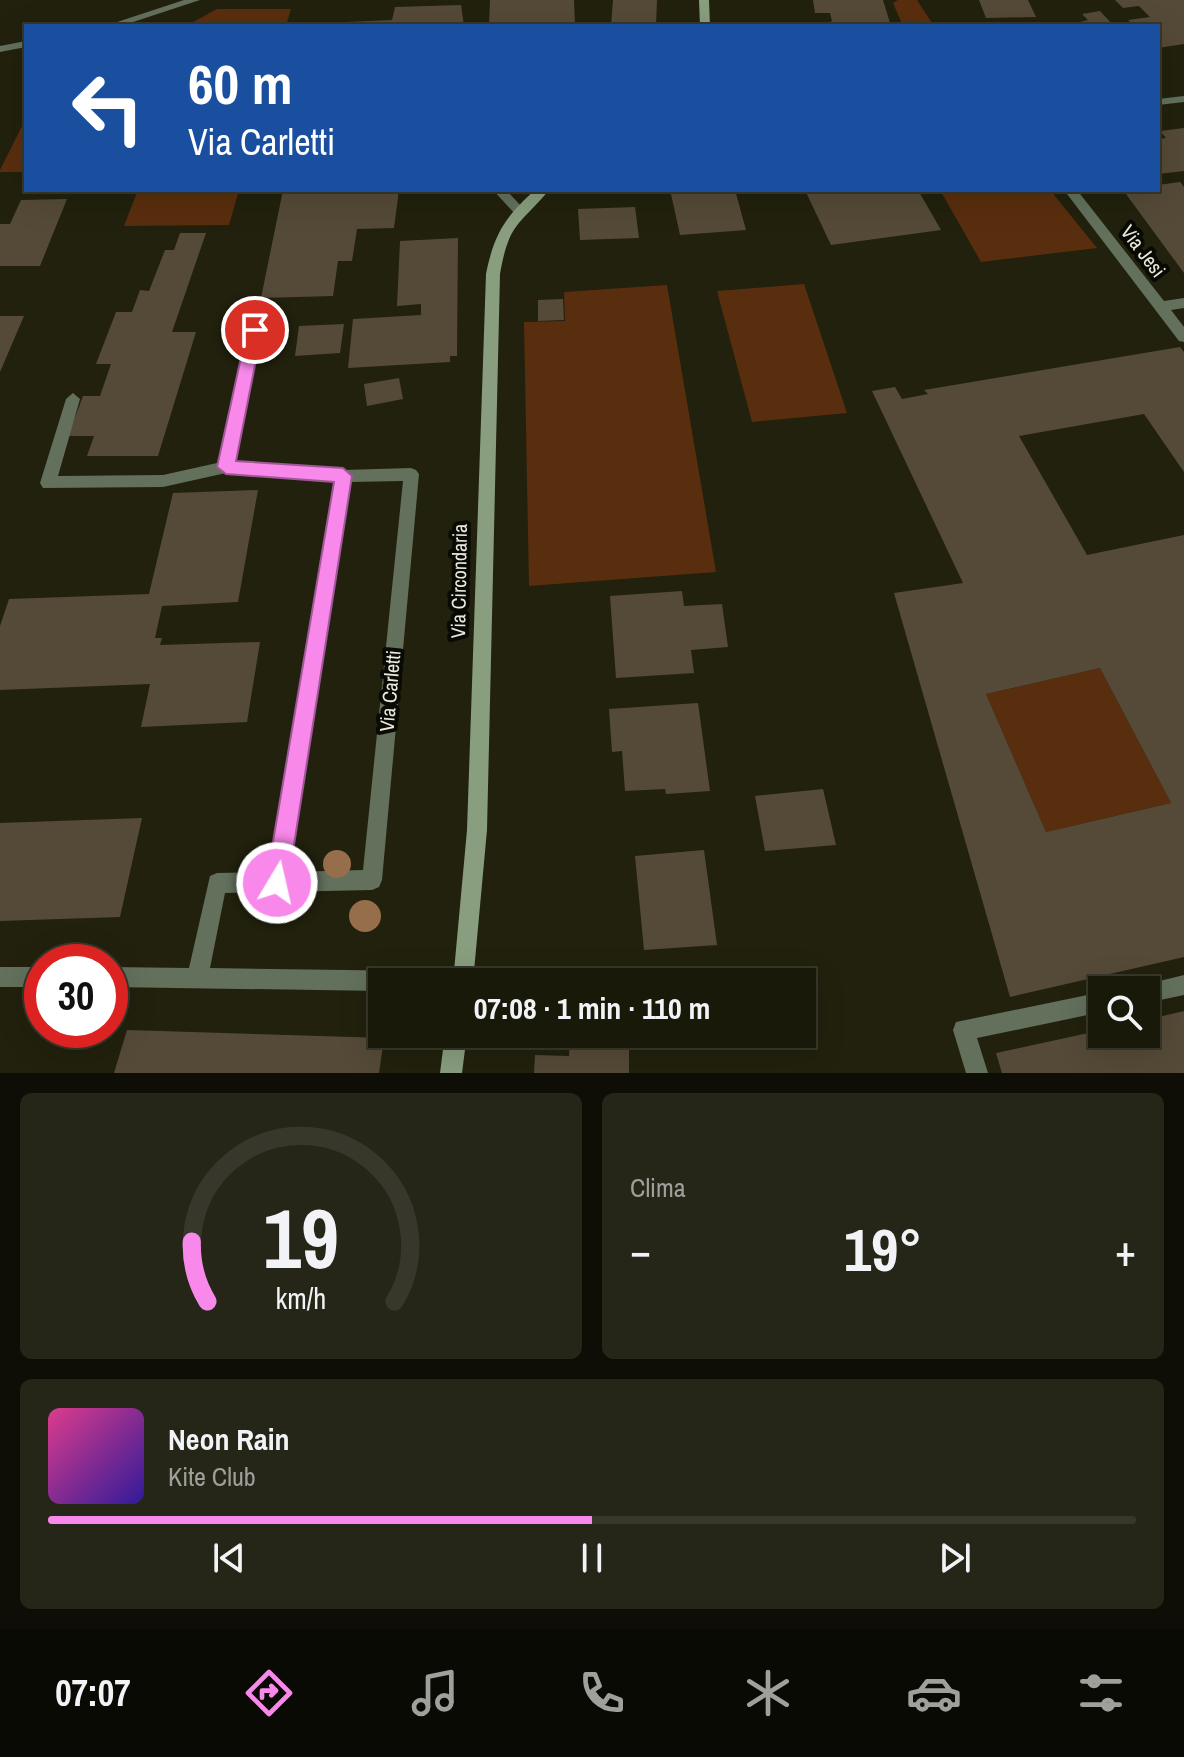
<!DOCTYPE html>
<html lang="it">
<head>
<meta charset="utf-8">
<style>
  :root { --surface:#19190a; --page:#262618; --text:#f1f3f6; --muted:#9fa09c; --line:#37382b; --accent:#f888ea }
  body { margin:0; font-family:"Archivo Narrow",sans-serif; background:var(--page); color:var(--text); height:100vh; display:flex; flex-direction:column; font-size:30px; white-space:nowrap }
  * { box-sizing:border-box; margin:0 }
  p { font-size:26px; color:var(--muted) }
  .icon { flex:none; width:44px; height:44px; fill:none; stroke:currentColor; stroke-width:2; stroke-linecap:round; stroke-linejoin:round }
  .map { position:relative; height:1073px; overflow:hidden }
  .sheet { display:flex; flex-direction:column; gap:20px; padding:20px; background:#0e0e06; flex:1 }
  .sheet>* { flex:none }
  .top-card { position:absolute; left:24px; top:24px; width:1136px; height:168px; border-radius:0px; box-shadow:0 8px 32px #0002,0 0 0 2px var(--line); background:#1a4fa0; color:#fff; overflow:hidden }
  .controls { position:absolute; left:1088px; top:976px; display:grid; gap:16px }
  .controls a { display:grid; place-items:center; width:72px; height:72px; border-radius:0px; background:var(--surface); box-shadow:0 8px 32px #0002,0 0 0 2px var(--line); font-size:40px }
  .speed { position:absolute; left:24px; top:944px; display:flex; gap:16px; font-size:40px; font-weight:700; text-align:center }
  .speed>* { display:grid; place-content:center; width:104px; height:104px; border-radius:50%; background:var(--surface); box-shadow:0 8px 32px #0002,0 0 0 2px var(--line); line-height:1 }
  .speed .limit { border:12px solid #d22; background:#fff; color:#111 }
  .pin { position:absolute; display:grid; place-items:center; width:68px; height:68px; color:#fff; margin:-34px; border:4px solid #fff; border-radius:50%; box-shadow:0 2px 8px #0007 }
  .me { position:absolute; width:88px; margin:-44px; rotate:9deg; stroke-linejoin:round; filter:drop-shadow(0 0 6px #0008) }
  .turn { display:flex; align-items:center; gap:28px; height:168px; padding:0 32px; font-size:36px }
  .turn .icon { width:104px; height:104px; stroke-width:2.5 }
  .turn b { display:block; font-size:56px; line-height:68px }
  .big { font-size:60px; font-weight:700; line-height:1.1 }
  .sheet .tile { flex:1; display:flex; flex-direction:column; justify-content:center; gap:12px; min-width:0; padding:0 28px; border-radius:12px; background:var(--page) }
  .sheet .dial { align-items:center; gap:0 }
  .dial svg { height:208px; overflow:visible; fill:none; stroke:var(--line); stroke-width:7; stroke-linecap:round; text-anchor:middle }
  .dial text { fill:var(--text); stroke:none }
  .song { display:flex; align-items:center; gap:24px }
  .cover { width:96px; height:96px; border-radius:12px; background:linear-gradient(135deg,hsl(330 70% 55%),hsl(250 70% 35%)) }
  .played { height:8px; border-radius:4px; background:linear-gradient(90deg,var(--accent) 50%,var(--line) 50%) }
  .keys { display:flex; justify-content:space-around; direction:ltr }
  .heat { display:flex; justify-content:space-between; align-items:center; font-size:44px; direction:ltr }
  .sheet .tiles { flex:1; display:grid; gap:20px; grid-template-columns:1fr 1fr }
  .tile:last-child { grid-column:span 2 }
  .trip { position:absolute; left:368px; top:968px; width:448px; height:80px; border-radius:0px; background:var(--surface); box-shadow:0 8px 32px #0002,0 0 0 2px var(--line); font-weight:700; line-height:80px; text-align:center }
  .tabs { display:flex; height:128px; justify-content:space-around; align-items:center; background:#0a0a04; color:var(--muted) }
  .tabs .icon { width:56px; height:56px }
  .tabs .current { color:var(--accent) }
  .tabs b { font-size:36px; color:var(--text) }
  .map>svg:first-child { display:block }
  .green { fill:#592e0e }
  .building { fill:#554a37; fill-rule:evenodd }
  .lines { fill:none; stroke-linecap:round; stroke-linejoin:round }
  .service { fill:#62705c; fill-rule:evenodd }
  .minor { fill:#62705c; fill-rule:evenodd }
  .tertiary { fill:#62705c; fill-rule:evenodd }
  .secondary { fill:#889e7e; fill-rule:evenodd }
  .tree { fill:#976e4b }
  .route { fill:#f888ea; stroke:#a15898; stroke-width:2 }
  .labels { text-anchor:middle; stroke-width:8; stroke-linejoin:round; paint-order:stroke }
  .street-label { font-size:20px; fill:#eaebde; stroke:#0a0a04 }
</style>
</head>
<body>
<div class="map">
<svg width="1184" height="1073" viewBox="0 0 1184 1073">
  <rect width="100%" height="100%" fill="#21210d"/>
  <!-- green -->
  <path class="green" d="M898 0H917L934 26H903L893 3Z
    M217 9H291L286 26H186Z
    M26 118V172H0V170Z
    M138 190H239L229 225 124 226Z
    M940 190H1050L1097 248 981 262Z
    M804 284 847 413 752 422 717 291Z
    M667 285 716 572 529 586 524 322 565 321 564 292Z
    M1100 668 1171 803 1046 832 986 694Z"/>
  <!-- building -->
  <path class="building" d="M490 0H574L575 26H489Z
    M613 0H657L656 26H611Z
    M813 0H883L891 26H823L832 21 830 13H815Z
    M979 0H1028L1036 17 986 18Z
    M1115 0H1184V44L1158 48V26H1134L1128 20 1150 17 1139 6 1123 8Z
    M461 5 464 26H322L323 23 392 20 395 7Z
    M1100 11 1114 26H1065L1088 20 1082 14Z
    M1184 128V171L1158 174V139L1166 138 1160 131Z
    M1180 182 1184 187V273L1123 190H1158V185Z
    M283 190H399L394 228 357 229 352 261H338L333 296 261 298Z
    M735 190 746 230 680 235 671 194Z
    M805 190H918L941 230 831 245Z
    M67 199 40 266H0V224H10L21 200Z
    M635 207 639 238 580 240 578 209Z
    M180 233H206L172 332H196L158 456H87L94 436H68L83 396H100L111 364H96L116 312H132L140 290 149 291 165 250H174Z
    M458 238 457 356H450V362L348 368 353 319 421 315V304L397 306 400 241Z
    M563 299 564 320 538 321V300Z
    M0 316H24L0 372Z
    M344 324 340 353 295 356 299 326Z
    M1180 347 1184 352V472L1144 414 1019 436 1087 555 1184 535V957L1010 997 894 593 963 583 872 391 895 387 902 399 928 394 924 390ZM1100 668 1171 803 1046 832 986 694Z
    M399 378 403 399 367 406 364 384Z
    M258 490 238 602 162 606 155 638H162L160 645 260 642 247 722 141 727 150 684 0 690V626L9 599 149 594 173 493Z
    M682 591 684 606 722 604 728 647 691 650 694 673 616 678 610 596Z
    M698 703 710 791 666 794 665 789 625 791 622 751 612 752 609 709Z
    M823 789 836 845 765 851 755 796Z
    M142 818 120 917 0 921V823Z
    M704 850 717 945 644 950 635 856Z
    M1184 1011V1073H1002L996 1053 1102 1030V1034H1146V1020Z
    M127 1030 384 1038 379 1073H114Z
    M570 1034H629V1073H534L535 1055 569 1056Z"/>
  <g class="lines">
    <!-- service -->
    <path class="service" d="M73 393 80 399 58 476 163 475 226 461 234 467 226 473 163 487 43 488 40 483 66 399Z"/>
    <!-- minor -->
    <path class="minor" d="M184 0H200L121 26H105Z
      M26 41V47L0 52V46Z
      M493 190H506L523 208V214H515Z
      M1064 190H1077L1164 301 1184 298V308L1171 310 1184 327V342L1179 341Z
      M255 325 262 330 235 461 343 470 411 468 416 470 419 474 382 880 379 887 372 890 225 893 210 968 417 971 463 968 470 971 473 978 472 982H382V991L110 987V967L189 968 210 876 217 873 269 872 334 482 226 473 218 467 248 330ZM403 481 363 870 289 872 350 482Z
      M0 967H42V987H0Z
      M1184 975V995L1146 1003V990H1137L1139 986Z
      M1102 992V1012L977 1038 988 1073H966L953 1030 956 1022Z"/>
    <!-- tertiary -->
    <path class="tertiary" d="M1184 96V102L1158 105V99Z"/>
    <!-- secondary -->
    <path class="secondary" d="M699 0H709L710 26H700Z
      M535 190H549C519 226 509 222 500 274L487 830 473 982H453L467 830 486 274C494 234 505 217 535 190Z
      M445 1034H467L462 1073H440Z"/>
  </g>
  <!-- trees -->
  <g class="tree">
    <circle cx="337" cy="864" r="14"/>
    <circle cx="365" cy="916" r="16"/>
  </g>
  <!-- route -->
  <path class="route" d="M255 324 262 330 236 461 343 468 352 476 288 883 285 891 277 895 269 891 266 883 334 482 226 474 217 467 247 330Z"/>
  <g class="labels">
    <!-- street labels -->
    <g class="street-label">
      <text transform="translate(1143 251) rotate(53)" y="7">Via Jesi</text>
      <text transform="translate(459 581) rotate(-89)" y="7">Via Circondaria</text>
      <text transform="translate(390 691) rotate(-85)" y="7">Via Carletti</text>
    </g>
  </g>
</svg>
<div class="controls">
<a><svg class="icon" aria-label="search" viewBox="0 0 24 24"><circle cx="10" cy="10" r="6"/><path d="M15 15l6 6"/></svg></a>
</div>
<div class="speed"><div class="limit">30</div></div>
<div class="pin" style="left:255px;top:330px;background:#d93025"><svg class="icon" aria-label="arrive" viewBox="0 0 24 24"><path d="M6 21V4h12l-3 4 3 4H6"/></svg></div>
<svg class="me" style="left:277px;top:883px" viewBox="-20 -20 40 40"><circle r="17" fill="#f888ea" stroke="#fff" stroke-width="3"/><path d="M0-11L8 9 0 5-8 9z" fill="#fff"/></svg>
<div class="trip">07:08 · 1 min · 110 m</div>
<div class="top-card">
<div class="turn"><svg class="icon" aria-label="left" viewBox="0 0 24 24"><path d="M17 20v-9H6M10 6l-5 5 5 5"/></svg><div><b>60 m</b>Via Carletti</div></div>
</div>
</div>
<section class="sheet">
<div class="tiles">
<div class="tile dial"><svg viewBox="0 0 100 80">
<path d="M14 69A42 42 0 1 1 86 69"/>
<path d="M14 69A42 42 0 0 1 8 46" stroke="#f888ea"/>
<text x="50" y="56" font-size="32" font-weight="700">19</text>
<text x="50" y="72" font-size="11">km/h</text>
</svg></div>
<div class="tile"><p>Clima</p>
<div class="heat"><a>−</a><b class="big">19°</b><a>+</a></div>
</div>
<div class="tile">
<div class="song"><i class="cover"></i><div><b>Neon Rain</b><p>Kite Club</p></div></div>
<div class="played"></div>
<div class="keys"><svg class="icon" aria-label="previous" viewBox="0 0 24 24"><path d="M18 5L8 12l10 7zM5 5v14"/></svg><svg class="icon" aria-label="pause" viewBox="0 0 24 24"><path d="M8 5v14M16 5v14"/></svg><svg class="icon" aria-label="next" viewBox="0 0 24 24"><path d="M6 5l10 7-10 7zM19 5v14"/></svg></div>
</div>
</div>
</section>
<nav class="tabs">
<b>07:07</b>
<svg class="icon current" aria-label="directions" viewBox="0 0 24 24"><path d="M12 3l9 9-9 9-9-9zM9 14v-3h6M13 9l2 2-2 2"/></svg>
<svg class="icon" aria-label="music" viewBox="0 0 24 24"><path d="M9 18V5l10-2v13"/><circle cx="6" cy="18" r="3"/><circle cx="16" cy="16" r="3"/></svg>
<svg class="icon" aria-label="phone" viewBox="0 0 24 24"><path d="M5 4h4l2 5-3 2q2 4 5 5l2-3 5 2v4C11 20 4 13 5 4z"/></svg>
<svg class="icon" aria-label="climate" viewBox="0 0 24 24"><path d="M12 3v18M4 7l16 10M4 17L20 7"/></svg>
<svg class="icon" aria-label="car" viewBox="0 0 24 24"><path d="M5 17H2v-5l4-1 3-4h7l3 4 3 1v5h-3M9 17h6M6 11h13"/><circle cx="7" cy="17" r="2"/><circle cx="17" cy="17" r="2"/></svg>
<svg class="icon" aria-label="filters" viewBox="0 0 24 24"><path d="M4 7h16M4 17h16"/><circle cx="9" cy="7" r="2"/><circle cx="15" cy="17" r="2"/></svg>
</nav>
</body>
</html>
